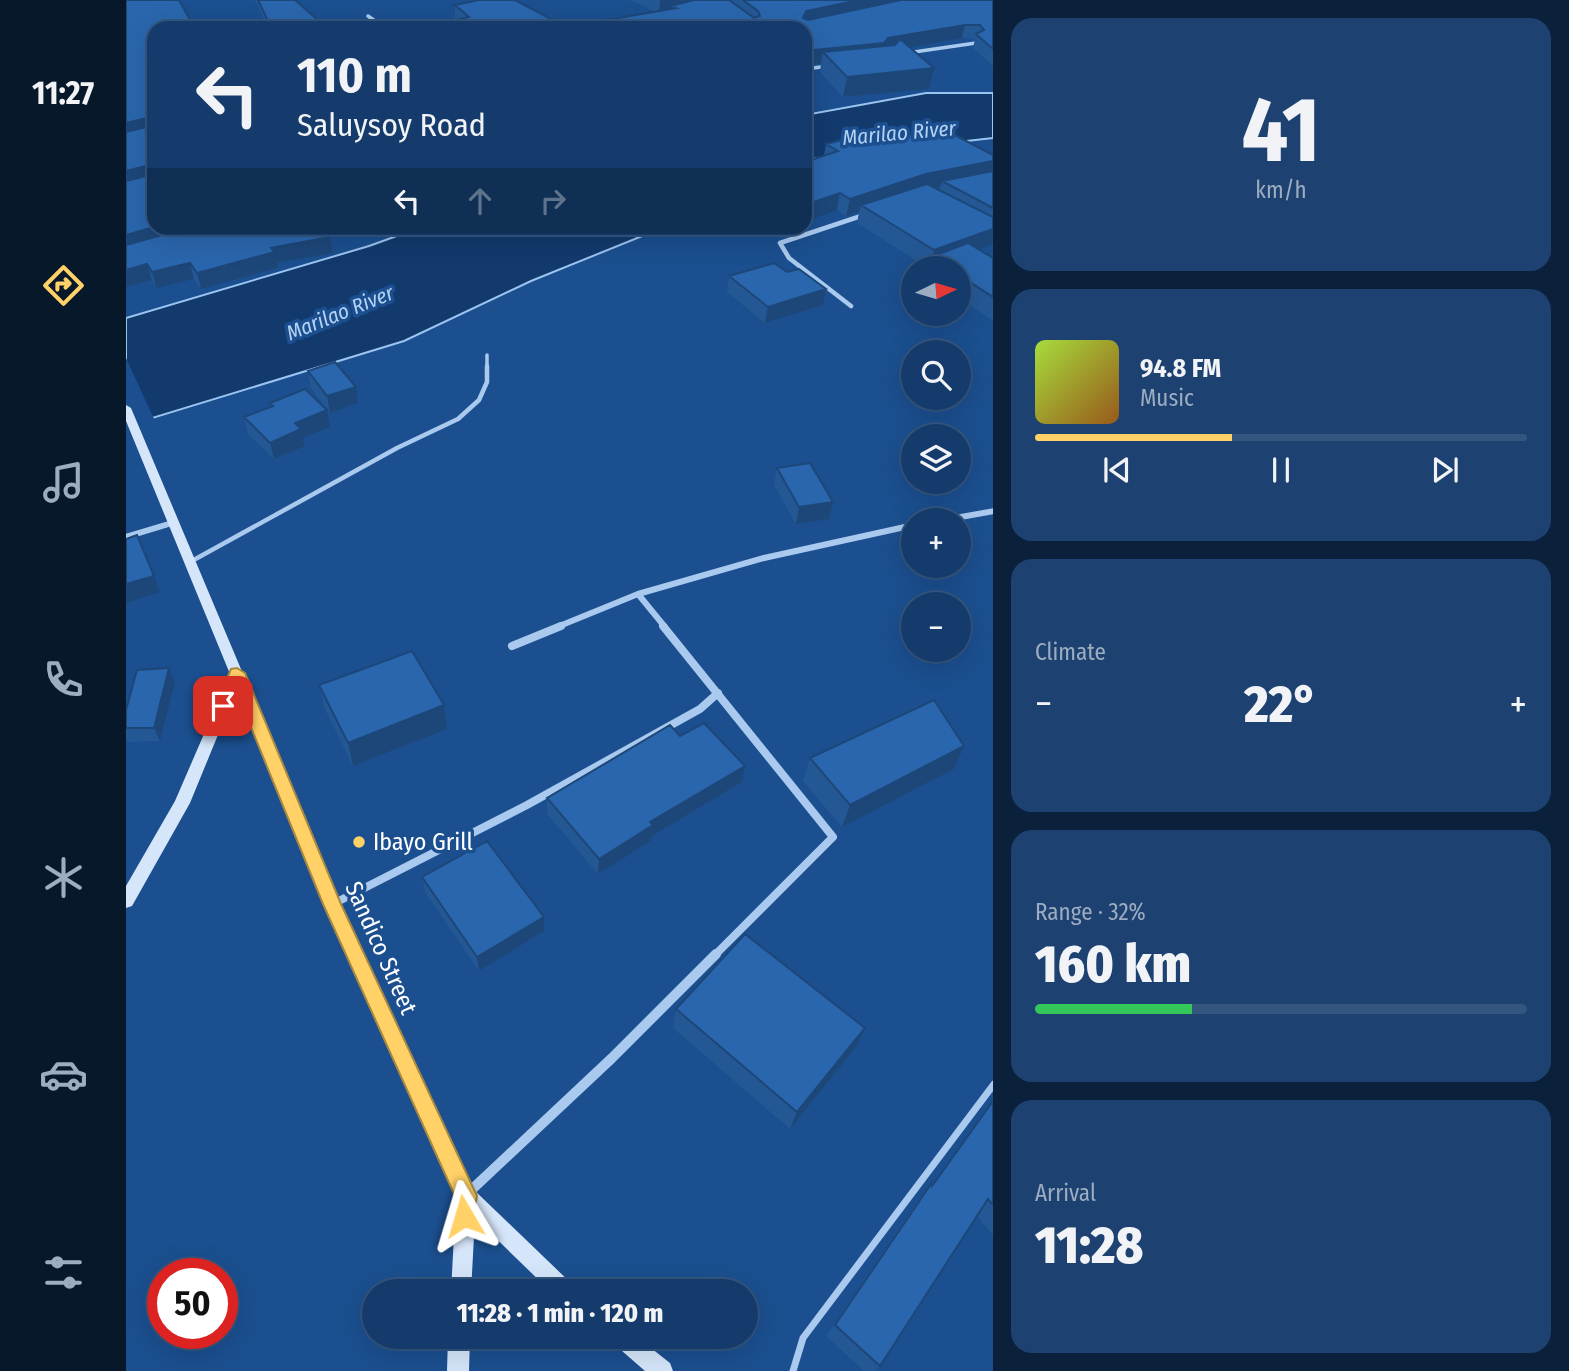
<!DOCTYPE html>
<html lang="en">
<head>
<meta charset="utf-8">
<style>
  :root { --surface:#143b6b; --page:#1d4271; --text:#f1f3f6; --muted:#9dadc1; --line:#33557e; --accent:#ffd166 }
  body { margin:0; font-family:"Fira Sans Condensed",sans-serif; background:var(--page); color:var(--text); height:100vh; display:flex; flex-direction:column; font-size:26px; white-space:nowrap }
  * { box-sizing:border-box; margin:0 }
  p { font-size:23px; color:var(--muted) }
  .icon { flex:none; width:38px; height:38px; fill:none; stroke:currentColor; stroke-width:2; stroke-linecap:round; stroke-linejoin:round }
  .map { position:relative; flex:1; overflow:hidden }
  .sheet { display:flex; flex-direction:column; gap:18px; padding:18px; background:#0b203b; width:576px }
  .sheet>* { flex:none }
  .top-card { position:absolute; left:21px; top:21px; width:665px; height:214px; border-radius:21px; box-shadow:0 7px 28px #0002,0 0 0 2px var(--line); background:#143b6b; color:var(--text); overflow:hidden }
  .needle { width:46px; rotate:85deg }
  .controls { position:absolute; left:775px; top:256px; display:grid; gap:14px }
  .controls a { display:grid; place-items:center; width:70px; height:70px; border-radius:50%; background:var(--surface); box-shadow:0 7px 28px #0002,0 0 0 2px var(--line); font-size:35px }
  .speed { position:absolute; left:21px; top:1258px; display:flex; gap:14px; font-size:35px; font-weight:700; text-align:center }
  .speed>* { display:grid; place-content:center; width:91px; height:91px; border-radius:50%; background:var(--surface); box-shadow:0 7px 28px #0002,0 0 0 2px var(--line); line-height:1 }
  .speed .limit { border:10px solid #d22; background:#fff; color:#111 }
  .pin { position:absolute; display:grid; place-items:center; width:60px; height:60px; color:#fff; margin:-30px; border-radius:14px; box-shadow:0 4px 10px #0006 }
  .me { position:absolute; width:77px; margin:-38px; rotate:353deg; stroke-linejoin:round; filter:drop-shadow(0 0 5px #0008) }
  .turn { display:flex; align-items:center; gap:24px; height:147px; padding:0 35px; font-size:32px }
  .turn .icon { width:91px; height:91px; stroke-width:2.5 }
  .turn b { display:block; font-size:49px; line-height:60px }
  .lanes { display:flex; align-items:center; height:66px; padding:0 35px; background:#0003; justify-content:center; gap:35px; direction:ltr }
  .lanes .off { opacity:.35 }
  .big { font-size:52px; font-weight:800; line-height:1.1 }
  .sheet .tile { flex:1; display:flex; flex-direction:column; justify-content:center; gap:10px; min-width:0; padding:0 24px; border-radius:21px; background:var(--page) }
  .sheet .dial { align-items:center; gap:0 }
  .dial b { font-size:91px; line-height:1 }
  .song { display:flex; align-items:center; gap:21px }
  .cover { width:84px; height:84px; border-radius:10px; background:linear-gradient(135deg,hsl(80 70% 55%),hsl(30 70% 35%)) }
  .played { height:7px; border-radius:4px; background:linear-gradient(90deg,var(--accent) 40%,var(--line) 40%) }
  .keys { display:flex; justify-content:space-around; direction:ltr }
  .heat { display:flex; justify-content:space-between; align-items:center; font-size:38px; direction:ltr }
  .charge { height:10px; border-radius:5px; background:linear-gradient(90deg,#34c759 32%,var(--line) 0) }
  .trip { position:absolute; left:236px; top:1279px; width:396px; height:70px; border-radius:35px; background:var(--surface); box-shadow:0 7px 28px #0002,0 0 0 2px var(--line); font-weight:800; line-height:70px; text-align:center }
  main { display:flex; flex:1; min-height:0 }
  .menu { display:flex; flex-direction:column; width:126px; justify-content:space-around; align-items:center; background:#08182b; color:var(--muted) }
  .menu .icon { width:49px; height:49px }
  .menu .selected { color:var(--accent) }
  .menu b { font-size:32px; color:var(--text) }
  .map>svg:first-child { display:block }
  .water { fill:#123a6d; stroke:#9cc4f0; stroke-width:2 }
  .pier { fill:#1b4f8f }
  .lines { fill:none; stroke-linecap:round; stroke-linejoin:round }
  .service-far2 { stroke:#a9c9ee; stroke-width:3.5 }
  .service-far1 { stroke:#a9c9ee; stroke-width:4.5 }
  .service { stroke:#a9c9ee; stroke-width:7 }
  .minor-far4 { stroke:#a9c9ee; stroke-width:3.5 }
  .minor-far3 { stroke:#a9c9ee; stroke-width:4.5 }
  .minor-far2 { stroke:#a9c9ee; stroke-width:6 }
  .minor-far1 { stroke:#a9c9ee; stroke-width:8 }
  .minor { stroke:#a9c9ee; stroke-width:10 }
  .secondary { fill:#d6e6fa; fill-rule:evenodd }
  .wall { fill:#245895 }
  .shaded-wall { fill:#1d4779 }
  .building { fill:#2a66ad; stroke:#1d4779; stroke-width:2 }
  .route { fill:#ffd166; stroke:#a68842; stroke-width:2 }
  .poi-dot { fill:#ffd166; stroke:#1b4f8f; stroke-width:2.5 }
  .labels { text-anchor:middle; stroke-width:7; stroke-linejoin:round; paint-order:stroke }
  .far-water-label { font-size:21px; font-style:italic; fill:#b5d3f5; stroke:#1b4f8f }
  .poi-label { font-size:24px; fill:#fff; stroke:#1b4f8f; text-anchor:start }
  .street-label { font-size:24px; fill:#fff; stroke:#1b4f8f }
</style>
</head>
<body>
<main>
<nav class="menu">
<b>11:27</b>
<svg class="icon selected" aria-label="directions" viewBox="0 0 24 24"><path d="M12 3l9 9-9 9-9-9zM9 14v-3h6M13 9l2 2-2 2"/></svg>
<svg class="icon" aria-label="music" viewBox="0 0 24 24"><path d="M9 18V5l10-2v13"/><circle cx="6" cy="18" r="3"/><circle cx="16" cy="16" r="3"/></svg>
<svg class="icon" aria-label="phone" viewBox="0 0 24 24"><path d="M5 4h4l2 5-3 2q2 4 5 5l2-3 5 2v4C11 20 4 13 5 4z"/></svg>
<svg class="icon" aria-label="climate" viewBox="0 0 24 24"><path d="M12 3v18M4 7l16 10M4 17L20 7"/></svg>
<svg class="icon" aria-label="car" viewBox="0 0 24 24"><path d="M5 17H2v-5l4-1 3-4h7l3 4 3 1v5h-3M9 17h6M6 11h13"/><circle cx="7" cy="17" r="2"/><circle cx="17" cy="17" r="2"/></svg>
<svg class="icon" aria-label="filters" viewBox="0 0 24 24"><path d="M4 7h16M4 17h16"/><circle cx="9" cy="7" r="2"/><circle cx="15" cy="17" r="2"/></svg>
</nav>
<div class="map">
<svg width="868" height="1371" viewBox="0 0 868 1371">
  <rect width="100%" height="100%" fill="#1b4f8f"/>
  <!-- water -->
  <path class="water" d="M800 93H867V138L805 145 733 148 679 161V115Z
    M293 228H536L405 281 278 341 0 426V318L243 246Z"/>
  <!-- pier -->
  <path class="pier" d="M0 358 29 421 0 430Z"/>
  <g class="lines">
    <!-- service-far2 -->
    <path class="service-far2" d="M361 355V368"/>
    <!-- service-far1 -->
    <path class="service-far1" d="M64 562 271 448 332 419 353 400 361 382V366"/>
    <!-- service -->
    <path class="service" d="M667 1371 677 1338 868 1084"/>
    <!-- minor-far4 -->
    <path class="minor-far4" d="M242 16 259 28
      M781 53 850 43
      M679 69 703 66"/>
    <!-- minor-far3 -->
    <path class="minor-far3" d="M725 306 663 258 654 243 741 214"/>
    <!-- minor-far2 -->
    <path class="minor-far2" d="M818 520 868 511
      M0 537 46 523
      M512 594 539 627
      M431 627 512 594 638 558 788 525"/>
    <!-- minor-far1 -->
    <path class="minor-far1" d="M537 626 707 837 588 956
      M386 646 435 626
      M207 904 401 805 574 709 592 693"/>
    <!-- minor -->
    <path class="minor" d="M340 1195 486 1058 590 954"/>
    <!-- secondary -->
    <path class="secondary" d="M0 405 5 408 214 904 347 1189 447 1285 450 1292H425L349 1218 345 1292H325L330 1197 198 904 110 691 64 803 6 906 0 908V886L49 801 104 674 0 421Z
      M322 1337H344L343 1371H321Z
      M484 1337H511L544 1363 547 1371H519L488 1344Z"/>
  </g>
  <!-- wall -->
  <path class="wall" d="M0 0H53L28 228 204 237 207 253 151 263 152 268 75 289 68 279 30 288 26 280 0 287Z
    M129 0H169L201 28H142Z
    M505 0H867V66L847 48 849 39 836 38 784 47 803 89 717 97 694 72 695 63 686 64 679 61V28H327L326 21 331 20 329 18V5L390 2 440 27 529 12Z
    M746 141 867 155V244L853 249 867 258V321L833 298V268H802L731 223 733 212 720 216 711 210 698 156 700 144Z
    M603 276 700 289 697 305 639 323 601 292Z
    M182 371 230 387 232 403 204 413 185 388Z
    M144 403 201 410 204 427 177 438 179 446 148 459 122 434 118 417 145 406Z
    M651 468 703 519 670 524 648 485Z
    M43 668 49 682 34 741 1 742 0 739V710Z
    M193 685 318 705 321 729 227 766 199 709Z
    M684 758 828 769 716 827 677 781Z
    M619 766 616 782 526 836 525 841 472 874 421 814V798Z
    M296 877 418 917V931L353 971 299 892Z
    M550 1009 730 1047 664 1129 547 1028Z
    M867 1099V1235L851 1216 754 1366 749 1371H738L700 1336 793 1199 805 1184 806 1185Z"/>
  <!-- shaded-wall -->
  <path class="shaded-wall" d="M534 0H586L545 6V11L533 13Z
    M733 0H791L677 28V18L680 11Z
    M839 25 836 38 759 52H697L695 63 686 64 688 50Z
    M808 68 803 89 717 97 721 77Z
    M24 117 27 131 0 139V123Z
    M867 161V178L816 181 814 188 735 205 733 212 720 216 724 199 800 174Z
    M23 165 28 180 0 187V171Z
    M714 193 711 210 679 222V205Z
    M28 228H84L0 252V235Z
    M867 229V244L815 263 806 258 808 250Z
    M204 237 207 253 151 263 152 268 75 289 71 273 145 248Z
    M64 263 68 279 30 288 26 272Z
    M21 264 26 280 0 287V270Z
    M700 289 697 305 639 323 642 307Z
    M230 387 232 403 204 413 201 396Z
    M201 410 204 427 177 438 179 446 148 459 144 443 169 423Z
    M707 502 703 519 670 524 673 507Z
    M28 576 34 592 0 603V584Z
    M43 668 49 682 34 741 28 728Z
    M318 705 321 729 227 766 222 743Z
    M838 746 828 769 716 827 724 805Z
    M619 766 616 782 526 836 525 841 472 874 473 859 524 822Z
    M418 917V931L353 971 351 957Z
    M739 1028 730 1047 664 1129 671 1112Z"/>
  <!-- building -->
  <path class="building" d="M0 0H53L67 25 71 24 74 28H28V168L23 165 0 171V132L25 126 27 119 24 117 0 123Z
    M132 0H169L201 28H151L141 19Z
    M353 0H389L440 27 550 8 545 6 568 0H603L628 18 634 16 632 11 617 0H733L680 11 677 18 682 20 775 0H867V49L850 34 858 30 854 25H839L762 38 758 43 688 50 679 46V28H337L326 21 343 17 329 5Z
    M774 39 808 68 721 77 697 52 769 45Z
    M819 130 867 155V161L800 174 724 199 714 193 679 205V162L712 151 700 144 737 135 746 141Z
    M28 169V227L0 235V181L25 175Z
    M867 171V208L816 181Z
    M801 184 867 217V229L808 250 735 205Z
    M61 228H200L204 237 145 248 149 252 71 273 64 263 26 272 21 264 0 270V245Z
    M842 243 867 258V297L833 275V268H821L805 257Z
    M648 263 661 272 673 269 700 289 642 307 603 276Z
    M209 362 230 387 201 396 182 371Z
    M179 389 201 410 169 423 175 429 144 443 118 417 147 406 144 403Z
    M684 463 707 502 673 507 651 468Z
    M11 535 28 576 0 584V539Z
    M286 651 318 705 222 743 193 685Z
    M43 668 28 728H0V710L11 670Z
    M808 700 838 746 724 805 684 758Z
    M578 723 619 766 524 822 527 825 473 859 421 798 544 725 554 736Z
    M361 841 418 917 351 957 296 877Z
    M619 934 739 1028 671 1112 550 1009Z
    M867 1101V1205L862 1199 754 1366 709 1325 805 1184 806 1186Z"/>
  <!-- route -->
  <path class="route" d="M111 668 119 673 215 904 351 1196 346 1224 338 1227 330 1224 327 1216 329 1196 197 904 111 693 103 710 97 712 89 706 105 669Z"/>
  <!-- markers -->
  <circle class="poi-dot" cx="233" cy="842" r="7"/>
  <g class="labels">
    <!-- far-water labels -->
    <g class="far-water-label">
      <text transform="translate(773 133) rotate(-5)" y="7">Marilao River</text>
      <text transform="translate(214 313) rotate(-22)" y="7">Marilao River</text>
    </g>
    <!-- poi labels -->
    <g class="poi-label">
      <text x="247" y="850">Ibayo Grill</text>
    </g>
    <!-- street labels -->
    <g class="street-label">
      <text transform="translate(255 948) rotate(66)" y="8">Sandico Street</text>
    </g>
  </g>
</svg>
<div class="controls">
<a><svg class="needle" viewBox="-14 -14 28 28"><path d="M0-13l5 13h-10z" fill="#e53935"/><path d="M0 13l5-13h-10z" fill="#9dadc1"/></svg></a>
<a><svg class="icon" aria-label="search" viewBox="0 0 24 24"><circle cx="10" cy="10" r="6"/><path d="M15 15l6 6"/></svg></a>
<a><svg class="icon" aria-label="layers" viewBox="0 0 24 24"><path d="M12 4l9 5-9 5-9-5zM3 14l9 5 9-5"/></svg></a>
<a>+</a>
<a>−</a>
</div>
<div class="speed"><div class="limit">50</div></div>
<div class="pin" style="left:97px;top:706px;background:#d93025"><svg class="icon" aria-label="arrive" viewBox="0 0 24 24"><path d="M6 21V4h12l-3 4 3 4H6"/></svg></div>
<svg class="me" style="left:338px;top:1216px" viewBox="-20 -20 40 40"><path d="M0-17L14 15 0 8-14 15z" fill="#ffd166" stroke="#fff" stroke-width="4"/></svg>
<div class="trip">11:28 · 1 min · 120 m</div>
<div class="top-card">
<div class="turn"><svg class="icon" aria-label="left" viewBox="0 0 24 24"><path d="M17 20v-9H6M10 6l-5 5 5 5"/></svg><div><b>110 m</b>Saluysoy Road</div></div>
<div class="lanes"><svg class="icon" aria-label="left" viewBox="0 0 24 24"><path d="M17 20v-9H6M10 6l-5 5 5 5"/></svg><svg class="icon off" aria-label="ahead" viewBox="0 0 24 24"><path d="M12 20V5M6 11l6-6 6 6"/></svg><svg class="icon off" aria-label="right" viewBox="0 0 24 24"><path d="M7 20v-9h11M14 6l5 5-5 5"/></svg></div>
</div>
</div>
<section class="sheet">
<div class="tile dial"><b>41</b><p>km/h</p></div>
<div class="tile">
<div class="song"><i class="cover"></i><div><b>94.8 FM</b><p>Music</p></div></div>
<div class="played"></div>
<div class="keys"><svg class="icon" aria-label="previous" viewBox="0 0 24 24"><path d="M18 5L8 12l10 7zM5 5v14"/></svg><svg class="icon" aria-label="pause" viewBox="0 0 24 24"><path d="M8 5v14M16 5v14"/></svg><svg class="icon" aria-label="next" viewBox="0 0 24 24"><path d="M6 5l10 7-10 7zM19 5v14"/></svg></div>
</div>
<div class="tile"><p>Climate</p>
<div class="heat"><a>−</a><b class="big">22°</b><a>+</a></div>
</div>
<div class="tile"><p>Range · 32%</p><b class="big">160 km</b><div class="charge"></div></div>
<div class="tile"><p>Arrival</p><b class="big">11:28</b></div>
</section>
</main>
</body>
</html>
